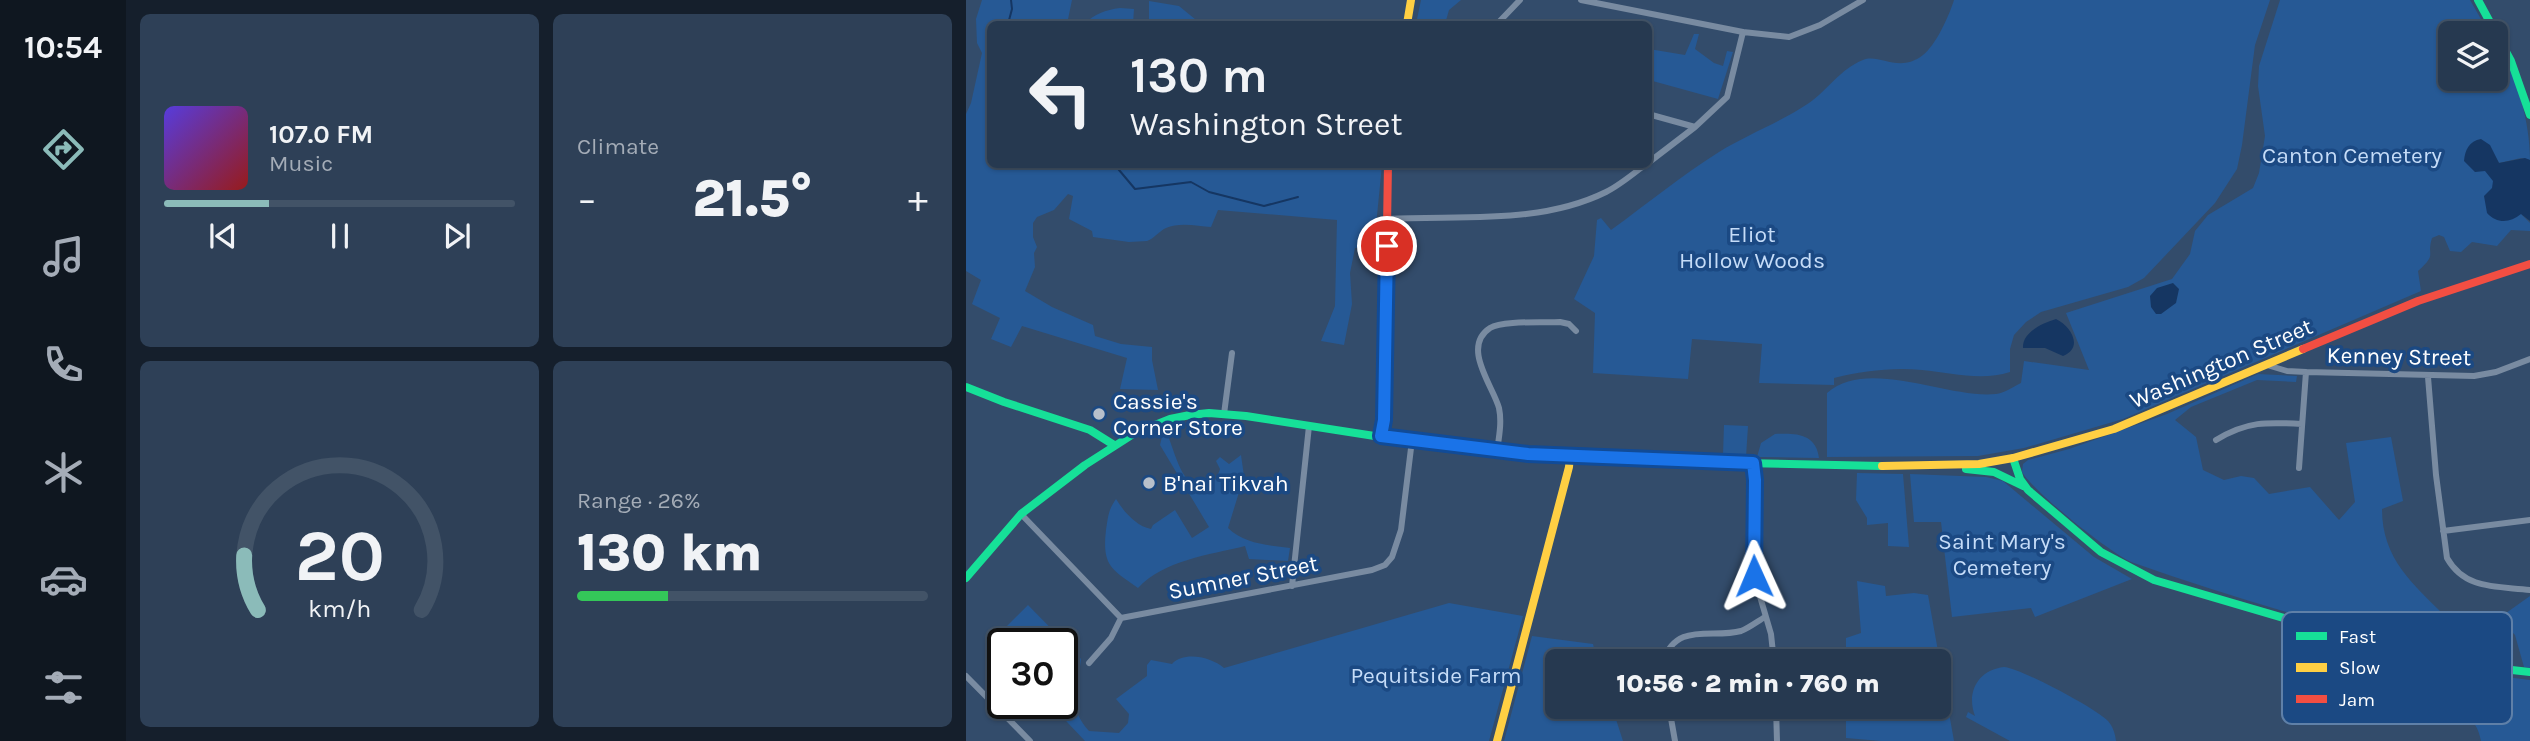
<!DOCTYPE html>
<html lang="en">
<head>
<meta charset="utf-8">
<style>
  :root { --surface:#263950; --page:#2e4057; --text:#f1f3f6; --muted:#a4acb7; --line:#425367; --accent:#8bbbb9 }
  body { margin:0; font-family:Karla,sans-serif; background:var(--page); color:var(--text); height:100vh; display:flex; flex-direction:column; font-size:26px; white-space:nowrap }
  * { box-sizing:border-box; margin:0 }
  p { font-size:23px; color:var(--muted) }
  .icon { flex:none; width:38px; height:38px; fill:none; stroke:currentColor; stroke-width:2; stroke-linecap:round; stroke-linejoin:round }
  .map { position:relative; flex:1; overflow:hidden }
  .side { display:flex; flex-direction:column; gap:14px; padding:14px; background:#151f2c; width:840px }
  .side>* { flex:none }
  .guide { position:absolute; left:21px; top:21px; width:665px; height:147px; border-radius:10px; box-shadow:0 2px 5px #0004,0 0 0 2px var(--line); background:#263950; color:var(--text); overflow:hidden }
  .controls { position:absolute; left:1472px; top:21px; display:grid; gap:14px }
  .controls a { display:grid; place-items:center; width:70px; height:70px; border-radius:10px; background:var(--surface); box-shadow:0 2px 5px #0004,0 0 0 2px var(--line); font-size:35px }
  .speed { position:absolute; left:21px; top:628px; display:flex; gap:14px; font-size:35px; font-weight:700; text-align:center }
  .speed>* { display:grid; place-content:center; width:91px; height:91px; border-radius:50%; background:var(--surface); box-shadow:0 2px 5px #0004,0 0 0 2px var(--line); line-height:1 }
  .speed .limit { border:4px solid #111; border-radius:10px; background:#fff; color:#111 }
  .pin { position:absolute; display:grid; place-items:center; width:60px; height:60px; color:#fff; margin:-30px; border:4px solid #fff; border-radius:50%; box-shadow:0 2px 7px #0007 }
  .me { position:absolute; width:77px; margin:-38px; rotate:359deg; stroke-linejoin:round; filter:drop-shadow(0 0 5px #0008) }
  .turn { display:flex; align-items:center; gap:24px; height:147px; padding:0 28px; font-size:32px }
  .turn .icon { width:91px; height:91px; stroke-width:2.5 }
  .turn b { display:block; font-size:49px; line-height:60px }
  .big { font-size:52px; font-weight:800; line-height:1.1 }
  .side .tile { flex:1; display:flex; flex-direction:column; justify-content:center; gap:10px; min-width:0; padding:0 24px; border-radius:10px; background:var(--page) }
  .side .dial { align-items:center; gap:0 }
  .dial svg { height:182px; overflow:visible; fill:none; stroke:var(--line); stroke-width:7; stroke-linecap:round; text-anchor:middle }
  .dial text { fill:var(--text); stroke:none }
  .song { display:flex; align-items:center; gap:21px }
  .cover { width:84px; height:84px; border-radius:10px; background:linear-gradient(135deg,hsl(250 70% 55%),hsl(0 70% 35%)) }
  .played { height:7px; border-radius:4px; background:linear-gradient(90deg,var(--accent) 30%,var(--line) 30%) }
  .keys { display:flex; justify-content:space-around; direction:ltr }
  .heat { display:flex; justify-content:space-between; align-items:center; font-size:38px; direction:ltr }
  .charge { height:10px; border-radius:5px; background:linear-gradient(90deg,#34c759 26%,var(--line) 0) }
  .side .tiles { flex:1; display:grid; gap:14px; grid-template-columns:repeat(2,1fr) }
  .trip { position:absolute; left:579px; top:649px; width:406px; height:70px; border-radius:10px; background:var(--surface); box-shadow:0 2px 5px #0004,0 0 0 2px var(--line); font-weight:800; line-height:70px; text-align:center }
  main { display:flex; flex:1; min-height:0 }
  .dock { display:flex; flex-direction:column; width:126px; justify-content:space-around; align-items:center; background:#0f1720; color:var(--muted) }
  .dock .icon { width:49px; height:49px }
  .dock .current { color:var(--accent) }
  .dock b { font-size:32px; color:var(--text) }
  .map>svg:first-child { display:block }
  .green { fill:#265995 }
  .water { fill:#153662 }
  .lines { fill:none; stroke-linecap:round; stroke-linejoin:round }
  .stream { stroke:#153662; stroke-width:2 }
  .street { stroke:#798ba1; stroke-width:6 }
  .fast { stroke:#16e098; stroke-width:8 }
  .slow { stroke:#ffcf43; stroke-width:8 }
  .jam { stroke:#f24e42; stroke-width:8 }
  .route-casing { stroke:#114b97; stroke-width:18 }
  .route { stroke:#1a73e8; stroke-width:12 }
  .poi-dot { fill:#b8c0cb; stroke:#1b4983; stroke-width:2.5 }
  .labels { text-anchor:middle; stroke-width:7; stroke-linejoin:round; paint-order:stroke }
  .park-label { font-size:23px; fill:#c5dcf8; stroke:#1b4983 }
  .street-label { font-size:23px; fill:#fff; stroke:#1b4983 }
  .poi-label { font-size:23px; fill:#fff; stroke:#1b4983; text-anchor:start }
  .key { fill:#1b4983; stroke:#5f80a8; stroke-width:2 }
  .key-label { font-size:19px; fill:#fff }
</style>
</head>
<body>
<main>
<nav class="dock">
<b>10:54</b>
<svg class="icon current" aria-label="directions" viewBox="0 0 24 24"><path d="M12 3l9 9-9 9-9-9zM9 14v-3h6M13 9l2 2-2 2"/></svg>
<svg class="icon" aria-label="music" viewBox="0 0 24 24"><path d="M9 18V5l10-2v13"/><circle cx="6" cy="18" r="3"/><circle cx="16" cy="16" r="3"/></svg>
<svg class="icon" aria-label="phone" viewBox="0 0 24 24"><path d="M5 4h4l2 5-3 2q2 4 5 5l2-3 5 2v4C11 20 4 13 5 4z"/></svg>
<svg class="icon" aria-label="climate" viewBox="0 0 24 24"><path d="M12 3v18M4 7l16 10M4 17L20 7"/></svg>
<svg class="icon" aria-label="car" viewBox="0 0 24 24"><path d="M5 17H2v-5l4-1 3-4h7l3 4 3 1v5h-3M9 17h6M6 11h13"/><circle cx="7" cy="17" r="2"/><circle cx="17" cy="17" r="2"/></svg>
<svg class="icon" aria-label="filters" viewBox="0 0 24 24"><path d="M4 7h16M4 17h16"/><circle cx="9" cy="7" r="2"/><circle cx="15" cy="17" r="2"/></svg>
</nav>
<section class="side">
<div class="tiles">
<div class="tile">
<div class="song"><i class="cover"></i><div><b>107.0 FM</b><p>Music</p></div></div>
<div class="played"></div>
<div class="keys"><svg class="icon" aria-label="previous" viewBox="0 0 24 24"><path d="M18 5L8 12l10 7zM5 5v14"/></svg><svg class="icon" aria-label="pause" viewBox="0 0 24 24"><path d="M8 5v14M16 5v14"/></svg><svg class="icon" aria-label="next" viewBox="0 0 24 24"><path d="M6 5l10 7-10 7zM19 5v14"/></svg></div>
</div>
<div class="tile"><p>Climate</p>
<div class="heat"><a>−</a><b class="big">21.5°</b><a>+</a></div>
</div>
<div class="tile dial"><svg viewBox="0 0 100 80">
<path d="M14 69A42 42 0 1 1 86 69"/>
<path d="M14 69A42 42 0 0 1 8 45" stroke="#8bbbb9"/>
<text x="50" y="56" font-size="32" font-weight="700">20</text>
<text x="50" y="72" font-size="11">km/h</text>
</svg></div>
<div class="tile"><p>Range · 26%</p><b class="big">130 km</b><div class="charge"></div></div>
</div>
</section>
<div class="map">
<svg width="1564" height="741" viewBox="0 0 1564 741">
  <rect width="100%" height="100%" fill="#334c6b"/>
  <!-- green -->
  <path class="green" d="M16 0H106L101 24H24V164L416 165 408 246 389 248 384 273 386 304 378 345 355 341 369 306 371 220 252 210 245 227C232 226 213 222 200 228 193 231 189 238 181 241L163 242 127 237 126 231 103 219 107 196 102 194 88 210 71 217 67 223V237L71 247 68 253 69 267 59 291 86 307 127 325 129 336 155 344 186 347V360L192 390 154 389 161 358 56 326 45 347 25 339 34 318 6 304 15 280 0 271V114L5 103 16 53 11 43 10 19Z
    M455 0H495L483 10 479 24H450Z
    M988 0H1304L1289 45 1276 145 1271 169 1249 203 1178 278 1162 287 1075 312 1060 322 1048 335 1044 349V372C1016 381 985 373 956 370 927 367 896 371 868 378V385L793 383 796 344 726 339 722 379 627 373 629 313 608 299 628 256 631 220 635 218 645 230C681 204 716 175 753 152 782 134 815 122 843 103 862 90 874 69 897 60 913 53 933 74 957 55 970 45 983 16 988 0Z
    M1314 0H1504L1523 33H1484V79H1530V43C1551 75 1564 122 1564 160L1555 158 1533 163 1529 156 1556 215 1564 223V231L1545 230 1531 246 1506 242 1495 252 1484 251 1478 237 1473 235 1466 238C1460 257 1472 253 1452 271L1455 291 1157 419 1058 448 1012 456 861 457V393C902 357 981 399 1030 394 1038 393 1047 387 1055 383L1058 361 1123 370 1100 313 1206 279 1224 254 1229 231 1242 215 1287 188 1293 173 1299 136 1292 86 1293 66Z
    M183 1 213 6 235 24H183Z
    M154 8 168 9 167 24H118C129 14 139 10 154 8Z
    M728 34H733L729 49 748 63 757 66 761 51 767 52 752 99 683 80V49L719 55Z
    M1292 374 1331 376 1330 382 1291 380 1225 407 1209 420 1230 437 1237 470 1258 480 1275 476 1288 478 1303 494 1344 487 1373 520 1389 502 1380 443 1425 437 1437 501 1416 509C1416 559 1447 584 1479 616L1474 637 1492 634 1506 638H1519L1518 661C1401 638 1279 602 1168 563 1147 556 1067 491 1056 472L1057 464 1062 460 1103 449 1201 414Z
    M758 425 782 426 780 457 757 455Z
    M197 432H200C208 445 215 494 241 486 249 483 251 477 254 469L250 461 254 457 263 464 275 455 278 476 262 528C278 544 302 545 324 548L322 561 283 559 279 546C243 555 198 560 172 588 145 569 136 566 140 530 142 518 142 510 150 499 158 512 170 526 185 529L187 525 209 510 226 538 243 527 194 445Z
    M809 434C829 433 850 433 853 458L791 457 795 443Z
    M891 473 937 474 943 547 922 546V523L901 525V518L890 500Z
    M944 474 1020 477 1037 481 1128 557 1166 579 1069 617 1065 608 986 617 975 522H948Z
    M891 581 919 586 920 596 948 593 962 595 988 741H915L880 738V707H973V662L880 661V638L895 633Z
    M1564 596V668L1558 667 1549 635 1533 618Z
    M483 603 557 616 523 741H119L84 704H96V644H37V652L26 641 62 605 115 659C112 689 100 706 123 731L153 733 162 723 163 714 150 699 181 676V665L185 660 206 664C218 651 245 657 258 668Z
    M566 636 627 644 631 661 592 662V707H646L657 741H538Z
    M1038 667C1054 668 1131 709 1142 721 1147 727 1149 733 1150 741H1044L1000 717 1002 712 1009 716C1000 692 1012 670 1038 667Z
    M1493 671 1564 680V741H1515C1512 727 1508 720 1495 713L1492 702Z"/>
  <!-- water -->
  <path class="water" d="M1515 139 1524 145 1533 163 1559 158 1564 160V221L1555 214C1544 223 1531 224 1521 213L1518 196 1526 188 1527 181 1519 171 1509 172 1498 161C1499 150 1503 141 1515 139Z
    M1207 283 1213 289 1210 303 1195 314H1190L1185 307 1184 296 1191 288Z
    M1090 319C1105 326 1118 348 1097 356L1079 348H1057C1056 332 1077 323 1090 319Z"/>
  <g class="lines">
    <!-- stream -->
    <path class="stream" d="M42 24 46 9 45 0
      M148 164 169 189 225 182 243 192 298 206 332 197"/>
    <!-- street -->
    <path class="street" d="M615 0 777 32 823 37 854 25 897 0
      M531 24 554 0
      M682 114 729 127
      M682 163 729 127 761 97 777 32
      M422 219C494 215 573 225 640 192 654 185 667 174 680 164
      M1301 365 1321 371 1340 372 1508 376 1530 372 1564 359
      M1462 377 1470 475 1481 558C1499 590 1531 586 1564 590
      M258 414 266 353
      M1250 440C1281 421 1301 422 1336 424
      M531 451C533 437 536 422 533 408 527 386 495 347 524 328 537 320 577 323 594 322L603 324 610 331
      M787 463 789 479 788 576 805 634 808 662
      M1333 468 1340 372
      M55 514 155 618 406 570 419 565 426 557 435 530 446 440
      M1477 531 1564 520
      M326 586 343 426
      M697 662C710 621 746 639 775 631 783 628 792 621 799 617
      M123 663 145 638 155 618
      M0 676 64 741
      M703 707 709 741
      M810 707 811 741"/>
    <!-- fast -->
    <path class="fast" d="M1512 0 1545 61 1564 115
      M0 387 38 402 124 430 148 445
      M1047 458 1054 479 1062 490 1135 552 1188 580 1434 652 1492 664 1564 672
      M1000 469 1028 472 1057 486
      M0 578 55 514 119 465 169 433 204 419 224 415 243 413 280 416 415 437 562 454 775 463 916 466"/>
    <!-- slow -->
    <path class="slow" d="M441 24 445 0
      M916 466 1013 464 1047 458 1148 429 1337 349
      M531 741 603 467 604 455"/>
    <!-- jam -->
    <path class="jam" d="M1337 349 1452 301 1564 264
      M415 437 418 420 422 164"/>
  </g>
  <g class="lines">
    <defs>
      <path id="route" d="M421 246 418 420 415 436 562 454 787 463 789 480 788 576"/>
    </defs>
    <!-- route casing -->
    <use href="#route" class="route-casing"/>
    <!-- route -->
    <use href="#route" class="route"/>
  </g>
  <!-- markers -->
  <g class="poi-dot">
    <circle cx="133" cy="414" r="7"/>
    <circle cx="183" cy="483" r="7"/>
  </g>
  <g class="labels">
    <!-- park labels -->
    <g class="park-label">
      <text x="1386" y="163">Canton Cemetery</text>
      <text x="786" y="242">Eliot<tspan x="786" dy="26">Hollow Woods</tspan></text>
      <text x="1036" y="549">Saint Mary's<tspan x="1036" dy="26">Cemetery</tspan></text>
      <text x="470" y="683">Pequitside Farm</text>
    </g>
    <!-- street labels -->
    <g class="street-label">
      <text transform="translate(1433 356) rotate(1)" y="8">Kenney Street</text>
      <text transform="translate(1255 363) rotate(-23)" y="8">Washington Street</text>
      <text transform="translate(277 577) rotate(-11)" y="8">Sumner Street</text>
    </g>
    <!-- poi labels -->
    <g class="poi-label">
      <text x="147" y="409">Cassie's<tspan x="147" dy="26">Corner Store</tspan></text>
      <text x="197" y="491">B'nai Tikvah</text>
    </g>
  </g>
  <!-- legend -->
  <rect x="1316" y="612" width="230" height="112" rx="10" class="key"/>
  <rect x="1330" y="632" width="31" height="8" fill="#16e098"/>
  <rect x="1330" y="663" width="31" height="9" fill="#ffcf43"/>
  <rect x="1330" y="695" width="31" height="8" fill="#f24e42"/>
  <g class="key-label">
    <text x="1373" y="643">Fast</text>
    <text x="1373" y="674">Slow</text>
    <text x="1373" y="706">Jam</text>
  </g>
</svg>
<div class="controls">
<a><svg class="icon" aria-label="layers" viewBox="0 0 24 24"><path d="M12 4l9 5-9 5-9-5zM3 14l9 5 9-5"/></svg></a>
</div>
<div class="speed"><div class="limit">30</div></div>
<div class="pin" style="left:421px;top:246px;background:#d93025"><svg class="icon" aria-label="arrive" viewBox="0 0 24 24"><path d="M6 21V4h12l-3 4 3 4H6"/></svg></div>
<svg class="me" style="left:788px;top:576px" viewBox="-20 -20 40 40"><path d="M0-17L14 15 0 8-14 15z" fill="#1a73e8" stroke="#fff" stroke-width="4"/></svg>
<div class="trip">10:56 · 2 min · 760 m</div>
<div class="guide">
<div class="turn"><svg class="icon" aria-label="left" viewBox="0 0 24 24"><path d="M17 20v-9H6M10 6l-5 5 5 5"/></svg><div><b>130 m</b>Washington Street</div></div>
</div>
</div>
</main>
</body>
</html>
